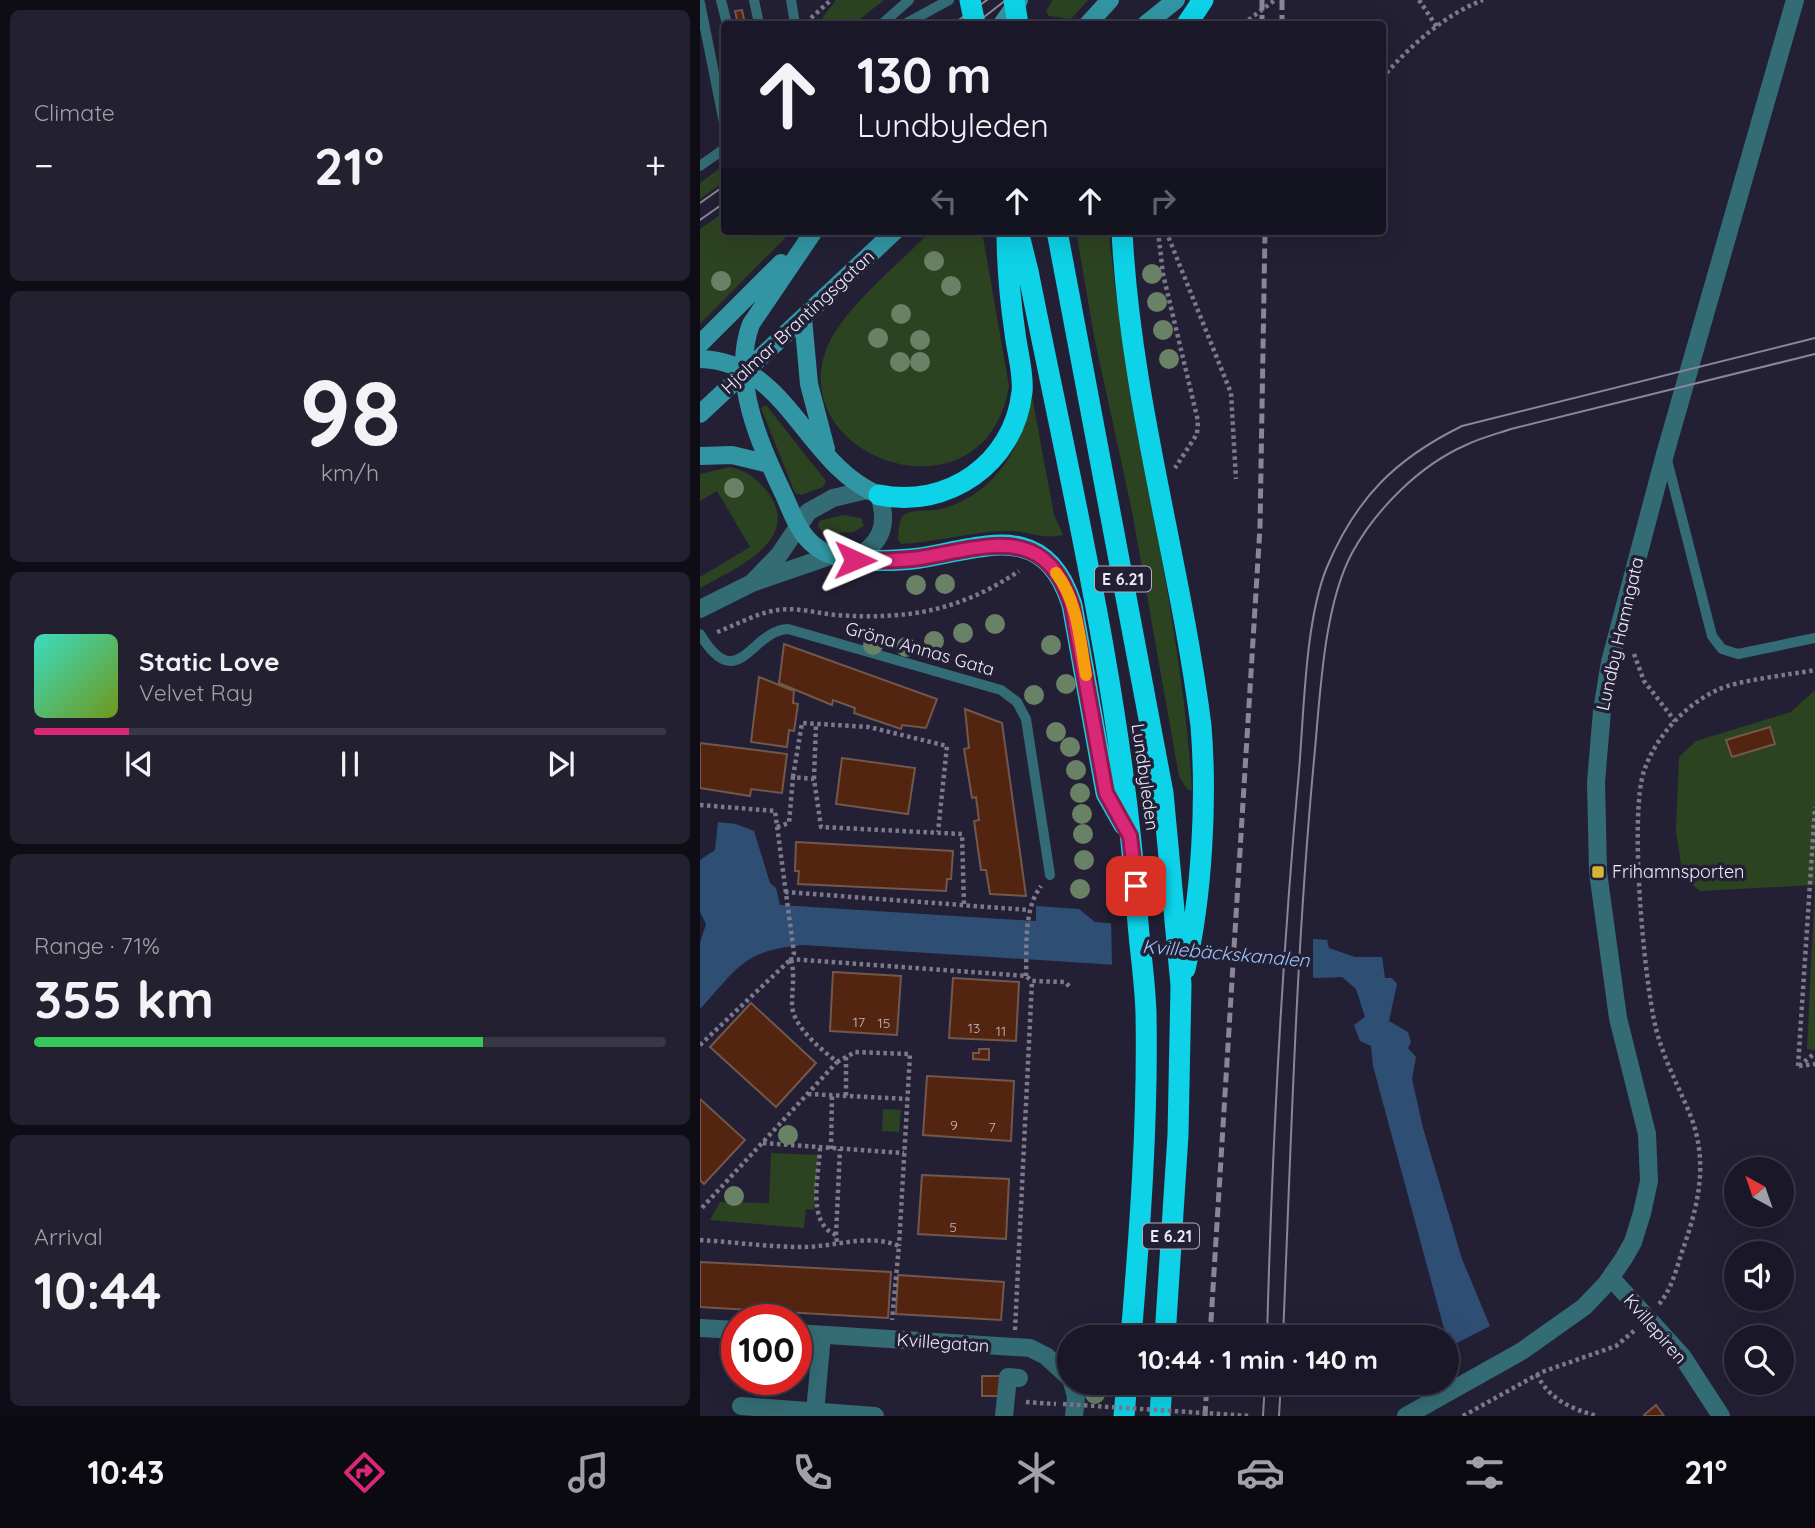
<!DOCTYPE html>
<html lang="en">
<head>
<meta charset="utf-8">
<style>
  :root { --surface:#1a1828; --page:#232130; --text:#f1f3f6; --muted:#9fa0a8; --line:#383745; --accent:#db2777 }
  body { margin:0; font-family:Quicksand,sans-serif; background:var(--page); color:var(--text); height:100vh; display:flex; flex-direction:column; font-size:26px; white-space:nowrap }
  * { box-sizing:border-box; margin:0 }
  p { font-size:23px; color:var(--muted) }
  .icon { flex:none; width:38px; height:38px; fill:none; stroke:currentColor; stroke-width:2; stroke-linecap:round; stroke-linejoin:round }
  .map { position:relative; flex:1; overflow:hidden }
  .sheet { display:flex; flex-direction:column; gap:10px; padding:10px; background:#0e0d16; width:700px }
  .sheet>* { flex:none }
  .top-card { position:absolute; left:21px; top:21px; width:665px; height:214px; border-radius:7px; box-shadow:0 7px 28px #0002,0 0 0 2px var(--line); background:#1a1828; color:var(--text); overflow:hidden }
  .needle { width:46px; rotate:320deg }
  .controls { position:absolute; left:1024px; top:1157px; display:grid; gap:14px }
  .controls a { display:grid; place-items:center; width:70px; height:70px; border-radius:50%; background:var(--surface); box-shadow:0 7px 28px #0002,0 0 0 2px var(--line); font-size:35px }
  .speed { position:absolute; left:21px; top:1304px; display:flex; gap:14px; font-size:35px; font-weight:700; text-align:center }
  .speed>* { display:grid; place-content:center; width:91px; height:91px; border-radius:50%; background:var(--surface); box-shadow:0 7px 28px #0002,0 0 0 2px var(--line); line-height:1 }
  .speed .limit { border:10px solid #d22; background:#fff; color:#111 }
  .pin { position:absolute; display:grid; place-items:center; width:60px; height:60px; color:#fff; margin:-30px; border-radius:14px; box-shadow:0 4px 10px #0006 }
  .me { position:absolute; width:77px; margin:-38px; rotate:91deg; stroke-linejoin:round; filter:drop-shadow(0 0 5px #0008) }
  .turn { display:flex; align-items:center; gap:24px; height:147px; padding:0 21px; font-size:32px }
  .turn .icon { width:91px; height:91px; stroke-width:2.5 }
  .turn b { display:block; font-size:49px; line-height:60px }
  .lanes { display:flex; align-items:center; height:66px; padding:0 21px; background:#0003; justify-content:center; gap:35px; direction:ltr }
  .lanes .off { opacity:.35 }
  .big { font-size:52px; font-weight:700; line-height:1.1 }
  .sheet .card { flex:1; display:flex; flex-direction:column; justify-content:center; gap:10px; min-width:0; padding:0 24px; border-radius:10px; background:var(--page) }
  .sheet .dial { align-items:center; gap:0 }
  .dial b { font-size:91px; line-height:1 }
  .song { display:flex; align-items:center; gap:21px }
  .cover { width:84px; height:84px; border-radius:10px; background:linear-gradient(135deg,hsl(170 70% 55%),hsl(80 70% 35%)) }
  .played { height:7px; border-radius:4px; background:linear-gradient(90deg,var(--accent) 15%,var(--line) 15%) }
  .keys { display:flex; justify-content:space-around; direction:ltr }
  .heat { display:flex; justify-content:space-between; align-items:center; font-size:38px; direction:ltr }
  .charge { height:10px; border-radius:5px; background:linear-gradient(90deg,#34c759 71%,var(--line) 0) }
  .trip { position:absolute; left:357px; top:1325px; width:402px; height:70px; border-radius:35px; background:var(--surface); box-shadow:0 7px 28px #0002,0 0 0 2px var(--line); font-weight:700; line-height:70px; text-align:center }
  .tabs { display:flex; height:112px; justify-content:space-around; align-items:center; background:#0a0a10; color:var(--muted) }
  .tabs .icon { width:49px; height:49px }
  .tabs .selected { color:var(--accent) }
  .tabs b { font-size:32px; color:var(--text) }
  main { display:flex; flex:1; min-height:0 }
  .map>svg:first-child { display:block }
  .green { fill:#2c4321 }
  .water { fill:#2e4e74 }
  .pier { fill:#232035 }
  .building { fill:#532510; stroke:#72574c; stroke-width:2 }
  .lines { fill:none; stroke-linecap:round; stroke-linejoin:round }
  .path { stroke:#7b798b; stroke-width:4.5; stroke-dasharray:3.5 3.5; stroke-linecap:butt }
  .lane { stroke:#346c75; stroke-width:10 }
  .street { stroke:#346c75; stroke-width:18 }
  .secondary { stroke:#3295a3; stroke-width:18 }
  .highway { stroke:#0dd2e8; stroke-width:21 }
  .tram { stroke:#888698; stroke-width:2 }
  .rail { stroke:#888698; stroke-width:5; stroke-dasharray:10 5; stroke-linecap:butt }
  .path-bridge { stroke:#7b798b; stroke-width:4.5; stroke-dasharray:3.5 3.5; stroke-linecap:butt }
  .highway-bridge { stroke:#0dd2e8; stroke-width:21 }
  .tree { fill:#698165 }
  .route-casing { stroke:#8e194d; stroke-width:18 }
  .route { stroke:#db2777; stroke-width:12 }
  .slow { stroke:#f59e0b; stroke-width:12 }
  .poi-dot { fill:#d6b534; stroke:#232035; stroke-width:2.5 }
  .labels { text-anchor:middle; stroke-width:7; stroke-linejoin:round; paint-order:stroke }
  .number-label { font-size:14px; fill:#c5b9bf }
  .shield { fill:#232035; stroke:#afadbe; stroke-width:2 }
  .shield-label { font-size:16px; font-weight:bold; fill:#ebeaf9 }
  .street-label { font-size:18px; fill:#ebeaf9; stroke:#232035 }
  .poi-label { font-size:18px; fill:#ebeaf9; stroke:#232035; text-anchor:start }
  .water-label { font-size:19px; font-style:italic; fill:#9ec7f9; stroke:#232035 }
</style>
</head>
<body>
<main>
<section class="sheet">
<div class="card"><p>Climate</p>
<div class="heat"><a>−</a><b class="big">21°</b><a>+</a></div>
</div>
<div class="card dial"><b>98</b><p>km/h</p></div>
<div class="card">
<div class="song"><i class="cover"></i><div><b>Static Love</b><p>Velvet Ray</p></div></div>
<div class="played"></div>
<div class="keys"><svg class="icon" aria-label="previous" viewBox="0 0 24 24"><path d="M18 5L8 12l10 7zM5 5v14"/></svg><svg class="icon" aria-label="pause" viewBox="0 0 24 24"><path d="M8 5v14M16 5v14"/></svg><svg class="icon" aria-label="next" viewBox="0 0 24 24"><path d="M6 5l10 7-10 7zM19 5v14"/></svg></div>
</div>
<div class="card"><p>Range · 71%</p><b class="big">355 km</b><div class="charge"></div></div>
<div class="card"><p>Arrival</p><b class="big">10:44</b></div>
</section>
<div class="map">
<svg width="1115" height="1416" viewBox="0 0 1115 1416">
  <rect width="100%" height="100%" fill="#232035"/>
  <!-- green -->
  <path class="green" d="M136 0H184L154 24H123L122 18Z
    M353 0H388L371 19 349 16 346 11Z
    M24 165V182L0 199V183Z
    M24 212V231H92L0 324V229Z
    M231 231H282L309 386C285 530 80 458 128 345 144 308 202 261 231 231Z
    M376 231H409C426 419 481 602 492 791L487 789 479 776 432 511 395 341Z
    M332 396 354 515 363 535C338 540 329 530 305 531 270 532 236 542 201 544L198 539C199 533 198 518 205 514 214 509 231 512 242 509 295 494 322 448 332 396Z
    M66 405 126 481 123 487 101 495 95 493 61 408Z
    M30 467C47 471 58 479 69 494 102 541 33 570 0 588V577L50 547 17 491 0 501V474Z
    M143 515 161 518 164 526 153 532 125 534 118 527 119 521Z
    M1115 690V1050L1107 1049 1115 885 1000 891 983 878 976 831 979 757 996 741 1091 712Z
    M183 1109 201 1110 199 1132 182 1131Z
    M71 1153 118 1155 114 1210 106 1209 104 1228 10 1220 20 1202 69 1203Z"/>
  <!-- water -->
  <path class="water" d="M18 822 36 824 54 831 70 883 76 888 80 905 336 921V906L379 909 395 922 627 940 629 948 655 957H682L685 978H692L697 984 689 1021 708 1032 711 1042 708 1048 716 1057 712 1079 723 1128 762 1259 790 1326 749 1347 673 1066 671 1046 660 1041 654 1025 665 1017 656 989 642 977 619 978 103 945C42 951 39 967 0 1009V943L6 924 0 912V860L15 850Z"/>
  <!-- pier -->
  <path class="pier" d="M411 919 613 935V982L412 968Z"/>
  <!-- building -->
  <path class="building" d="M42 10 45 24H38L35 11Z
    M84 644 237 699 226 728 202 725 201 729 154 713 155 708 133 700 132 705 79 683Z
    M59 677 94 691 93 703 98 704 94 731 89 730 87 747 51 742Z
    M265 709 302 723 326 896 290 894 286 870H281L274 821 279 820 276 797 272 798 264 749 269 748Z
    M1070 727 1075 744 1032 757 1026 740Z
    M0 743 87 754 82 793 51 789 50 796 0 788Z
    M142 758 215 768 208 814 136 804Z
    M96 842 253 851 251 879H247L246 891 98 884 99 871H95Z
    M133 972 201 976 197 1035 130 1031Z
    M253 978 319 982 316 1041 249 1038Z
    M51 1003 116 1063 76 1107 10 1047Z
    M279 1049H289V1060L273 1059V1053H279Z
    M227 1076 314 1081 311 1141 223 1135Z
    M0 1099 45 1140 4 1184 0 1180Z
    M222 1175 309 1179 306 1239 218 1234Z
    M0 1262 191 1272 188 1318 0 1307Z
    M198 1275 304 1282 301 1320 196 1314Z
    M282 1376H300V1396H282Z
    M956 1405 964 1416H944V1415Z"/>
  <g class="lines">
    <!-- path -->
    <path class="path" d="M719 0 737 27
      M111 18 131 0
      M543 24 575 0
      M682 78C710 46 744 15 783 0
      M458 231 463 274 498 421 497 434 475 468
      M466 231 531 393 536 479
      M17 632C36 625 53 615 72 611 94 606 115 613 136 615 207 620 260 611 319 571
      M934 654 944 681 975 721
      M93 777 102 723 169 727 247 746 238 832
      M114 779 116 724
      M0 805 75 811 94 953 91 959 326 976 332 981 365 982 371 988
      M77 827 89 823 93 777 114 779 121 827 262 834 264 905
      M85 892 329 910
      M326 976C327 947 323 910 341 886
      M0 1045 91 959C95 975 92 988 92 1005 93 1027 121 1049 137 1062L0 1210
      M146 1057V1096
      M137 1062 155 1052 210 1054 199 1246
      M1098 1066 1115 807
      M1099 1066 1115 1053
      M1099 1066 1115 1064
      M108 1094 208 1099
      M63 1143 204 1153
      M120 1148C119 1175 106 1223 136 1235L137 1242
      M131 1149 132 1095
      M136 1235 140 1149
      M0 1240C34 1242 69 1247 103 1247 134 1247 168 1233 199 1246L192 1320
      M959 1304C973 1288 977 1265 984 1246 999 1203 1008 1161 991 1117 979 1087 964 1060 956 1029 944 980 929 815 944 771 956 736 984 706 1017 690 1038 680 1089 675 1115 670
      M315 1330 332 981
      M837 1374C848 1399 872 1409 897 1416
      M326 1402 356 1404
      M763 1416 842 1372 916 1346 934 1331"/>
    <!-- lane -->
    <path class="lane" d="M21 0 27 24
      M54 0 59 24
      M91 0 95 24
      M0 3 24 123
      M182 24 209 0
      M205 24 249 0
      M0 166 24 149
      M967 460 1012 636 1022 649 1038 654 1115 638
      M0 634C38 697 51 630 88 629L301 690 317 702 326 719 350 875"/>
    <!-- street -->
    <path class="street" d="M155 560C181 542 189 526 179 495
      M52 583 79 555 108 512 133 498 167 490
      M0 609 52 583 133 555
      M911 1278 982 1356 1021 1416
      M0 1328 37 1330
      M96 1333 330 1348 346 1356 369 1377
      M372 1382 376 1397 374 1416
      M41 1406 175 1416
      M115 1412 122 1335
      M304 1416 308 1377 319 1378
      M706 1416 822 1351 884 1307 906 1284 924 1258 933 1242 942 1213 949 1181 947 1134 918 1018 898 872 896 782 902 711 910 662 965 454 1095 0"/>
    <!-- secondary -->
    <path class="secondary" d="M302 24 319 0
      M388 24 410 0
      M446 24 476 0
      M114 231 51 324C30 380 60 444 84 495 92 513 99 534 115 546 126 555 141 559 155 560
      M103 318 109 384 126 449
      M0 344 81 263
      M0 359C88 361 105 465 179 495
      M0 414 195 231
      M0 456 32 455 69 464"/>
    <!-- highway -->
    <path class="highway" d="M487 24 503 0
      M318 231 328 271C370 482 422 695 437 910 439 944 445 979 446 1013 448 1121 440 1229 431 1337
      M357 231 463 793 481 985 478 1135 465 1337
      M422 231C430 398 480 560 501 726 507 800 502 897 485 969
      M179 495C247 509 314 464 322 392 324 374 317 351 315 333 310 299 307 266 307 231
      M155 560C177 561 198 561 220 558 286 547 345 520 372 605L406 793 424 825
      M424 1416 427 1382
      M460 1416 462 1382"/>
    <!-- tram -->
    <path class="tram" d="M253 24 287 0
      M275 24 306 0
      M0 203 24 186
      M0 220 24 203
      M567 1337C572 1148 582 959 599 771 604 713 605 620 627 567 656 498 695 459 762 426L1115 338
      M583 1337C591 1145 596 952 614 760 620 699 623 607 652 553 676 509 720 465 766 445 780 438 796 434 811 429L1115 354
      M563 1416 565 1382
      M579 1416 581 1382"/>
    <!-- rail -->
    <path class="rail" d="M562 0V24
      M582 0V24
      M510 1337 560 527 565 231
      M505 1416 507 1382"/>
    <!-- path-bridge -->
    <path class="path-bridge" d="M363 1404 551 1416"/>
    <!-- highway-bridge -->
    <path class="highway-bridge" d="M270 0 275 24
      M314 0 318 24"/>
  </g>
  <!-- trees -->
  <g class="tree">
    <circle cx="234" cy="261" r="10"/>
    <circle cx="452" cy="274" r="10"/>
    <circle cx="21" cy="281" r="10"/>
    <circle cx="251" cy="286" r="10"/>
    <circle cx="457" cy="302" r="10"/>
    <circle cx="201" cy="314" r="10"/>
    <circle cx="463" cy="330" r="10"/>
    <circle cx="178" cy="338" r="10"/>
    <circle cx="220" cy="340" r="10"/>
    <circle cx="469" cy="359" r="10"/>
    <circle cx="200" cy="362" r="10"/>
    <circle cx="220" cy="362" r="10"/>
    <circle cx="34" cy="488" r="10"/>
    <circle cx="245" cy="584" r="10"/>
    <circle cx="216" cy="585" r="10"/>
    <circle cx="295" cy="624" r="10"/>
    <circle cx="263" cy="633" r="10"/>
    <circle cx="234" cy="641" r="10"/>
    <circle cx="173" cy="645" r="10"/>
    <circle cx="351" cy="645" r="10"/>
    <circle cx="206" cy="647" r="10"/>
    <circle cx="366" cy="684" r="10"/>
    <circle cx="334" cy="695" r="10"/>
    <circle cx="356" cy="732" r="10"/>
    <circle cx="370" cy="747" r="10"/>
    <circle cx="376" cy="770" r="10"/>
    <circle cx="380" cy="793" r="10"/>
    <circle cx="382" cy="814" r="10"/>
    <circle cx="383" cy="834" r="10"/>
    <circle cx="384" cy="860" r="10"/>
    <circle cx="380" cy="889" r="10"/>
    <circle cx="88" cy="1135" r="10"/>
    <circle cx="34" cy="1196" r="10"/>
    <circle cx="395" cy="1394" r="10"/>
  </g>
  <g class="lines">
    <defs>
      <path id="route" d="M155 560C177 561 198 561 220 558 286 547 346 522 372 606L406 793 430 836 436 886"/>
    </defs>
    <!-- route casing -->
    <use href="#route" class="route-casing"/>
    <!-- route -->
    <use href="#route" class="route"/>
    <!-- slow -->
    <path class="slow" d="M356 573C378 601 380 641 386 675"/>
  </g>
  <!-- markers -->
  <rect class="poi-dot" x="891" y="865" width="14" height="14" rx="3.5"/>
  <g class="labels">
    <!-- number labels -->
    <g class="number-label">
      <text x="159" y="1027">17</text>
      <text x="184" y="1028">15</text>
      <text x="274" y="1033">13</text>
      <text x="301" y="1036">11</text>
      <text x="254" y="1130">9</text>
      <text x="292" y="1132">7</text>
      <text x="253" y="1232">5</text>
    </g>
    <!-- shield labels -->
    <g class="shield">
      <rect x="395" y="566.5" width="56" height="25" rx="5"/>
      <rect x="443" y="1223.5" width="56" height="25" rx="5"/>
    </g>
    <g class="shield-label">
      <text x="423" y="585">E 6.21</text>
      <text x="471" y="1242">E 6.21</text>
    </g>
    <!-- street labels -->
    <g class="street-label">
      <text transform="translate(98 322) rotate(-43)" y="6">Hjalmar Brantingsgatan</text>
      <text transform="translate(920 634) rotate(-77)" y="6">Lundby Hamngata</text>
      <text transform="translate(220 649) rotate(16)" y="6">Gröna Annas Gata</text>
      <text transform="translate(445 777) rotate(82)" y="6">Lundbyleden</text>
      <text transform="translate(955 1329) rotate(49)" y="6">Kvillepiren</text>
      <text transform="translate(243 1343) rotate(4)" y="6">Kvillegatan</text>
    </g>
    <!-- poi labels -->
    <g class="poi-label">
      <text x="912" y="878">Frihamnsporten</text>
    </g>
    <!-- water labels -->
    <g class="water-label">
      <text transform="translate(526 953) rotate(5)" y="7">Kvillebäckskanalen</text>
    </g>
  </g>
</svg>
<div class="controls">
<a><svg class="needle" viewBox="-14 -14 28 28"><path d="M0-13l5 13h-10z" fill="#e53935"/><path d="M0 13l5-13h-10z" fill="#9fa0a8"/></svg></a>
<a><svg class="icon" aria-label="sound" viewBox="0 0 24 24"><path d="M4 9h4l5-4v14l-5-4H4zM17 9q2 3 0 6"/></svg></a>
<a><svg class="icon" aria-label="search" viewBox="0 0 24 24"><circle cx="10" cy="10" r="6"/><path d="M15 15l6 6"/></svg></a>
</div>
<div class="speed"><div class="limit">100</div></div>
<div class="pin" style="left:436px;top:886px;background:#d93025"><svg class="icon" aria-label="arrive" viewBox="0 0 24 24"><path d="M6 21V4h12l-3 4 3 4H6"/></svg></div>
<svg class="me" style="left:155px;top:560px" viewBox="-20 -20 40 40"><path d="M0-17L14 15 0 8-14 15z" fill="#db2777" stroke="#fff" stroke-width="4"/></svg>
<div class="trip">10:44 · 1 min · 140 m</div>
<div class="top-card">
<div class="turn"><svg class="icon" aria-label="ahead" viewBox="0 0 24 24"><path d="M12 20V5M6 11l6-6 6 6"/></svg><div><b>130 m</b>Lundbyleden</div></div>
<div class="lanes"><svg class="icon off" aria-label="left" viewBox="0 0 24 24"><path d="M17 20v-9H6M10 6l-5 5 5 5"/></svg><svg class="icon" aria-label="ahead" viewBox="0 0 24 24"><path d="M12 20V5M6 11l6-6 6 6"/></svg><svg class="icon" aria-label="ahead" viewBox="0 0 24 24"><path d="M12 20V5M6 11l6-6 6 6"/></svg><svg class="icon off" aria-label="right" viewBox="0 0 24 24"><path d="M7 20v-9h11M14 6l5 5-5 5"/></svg></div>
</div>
</div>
</main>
<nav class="tabs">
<b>10:43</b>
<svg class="icon selected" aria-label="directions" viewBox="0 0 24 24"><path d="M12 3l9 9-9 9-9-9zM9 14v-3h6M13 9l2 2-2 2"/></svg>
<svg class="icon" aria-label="music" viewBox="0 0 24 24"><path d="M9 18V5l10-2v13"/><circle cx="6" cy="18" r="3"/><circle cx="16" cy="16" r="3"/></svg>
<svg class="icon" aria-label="phone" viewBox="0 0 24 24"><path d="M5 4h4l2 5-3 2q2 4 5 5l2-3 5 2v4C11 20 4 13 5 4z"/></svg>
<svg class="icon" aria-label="climate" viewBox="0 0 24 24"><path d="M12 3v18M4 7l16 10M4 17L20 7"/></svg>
<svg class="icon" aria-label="car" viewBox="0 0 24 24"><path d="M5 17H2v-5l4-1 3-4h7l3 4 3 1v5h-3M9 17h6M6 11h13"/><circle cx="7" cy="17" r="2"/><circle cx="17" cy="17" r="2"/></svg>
<svg class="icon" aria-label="filters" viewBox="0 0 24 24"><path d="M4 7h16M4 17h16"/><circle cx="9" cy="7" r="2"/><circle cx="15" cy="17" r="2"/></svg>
<b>21°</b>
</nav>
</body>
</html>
